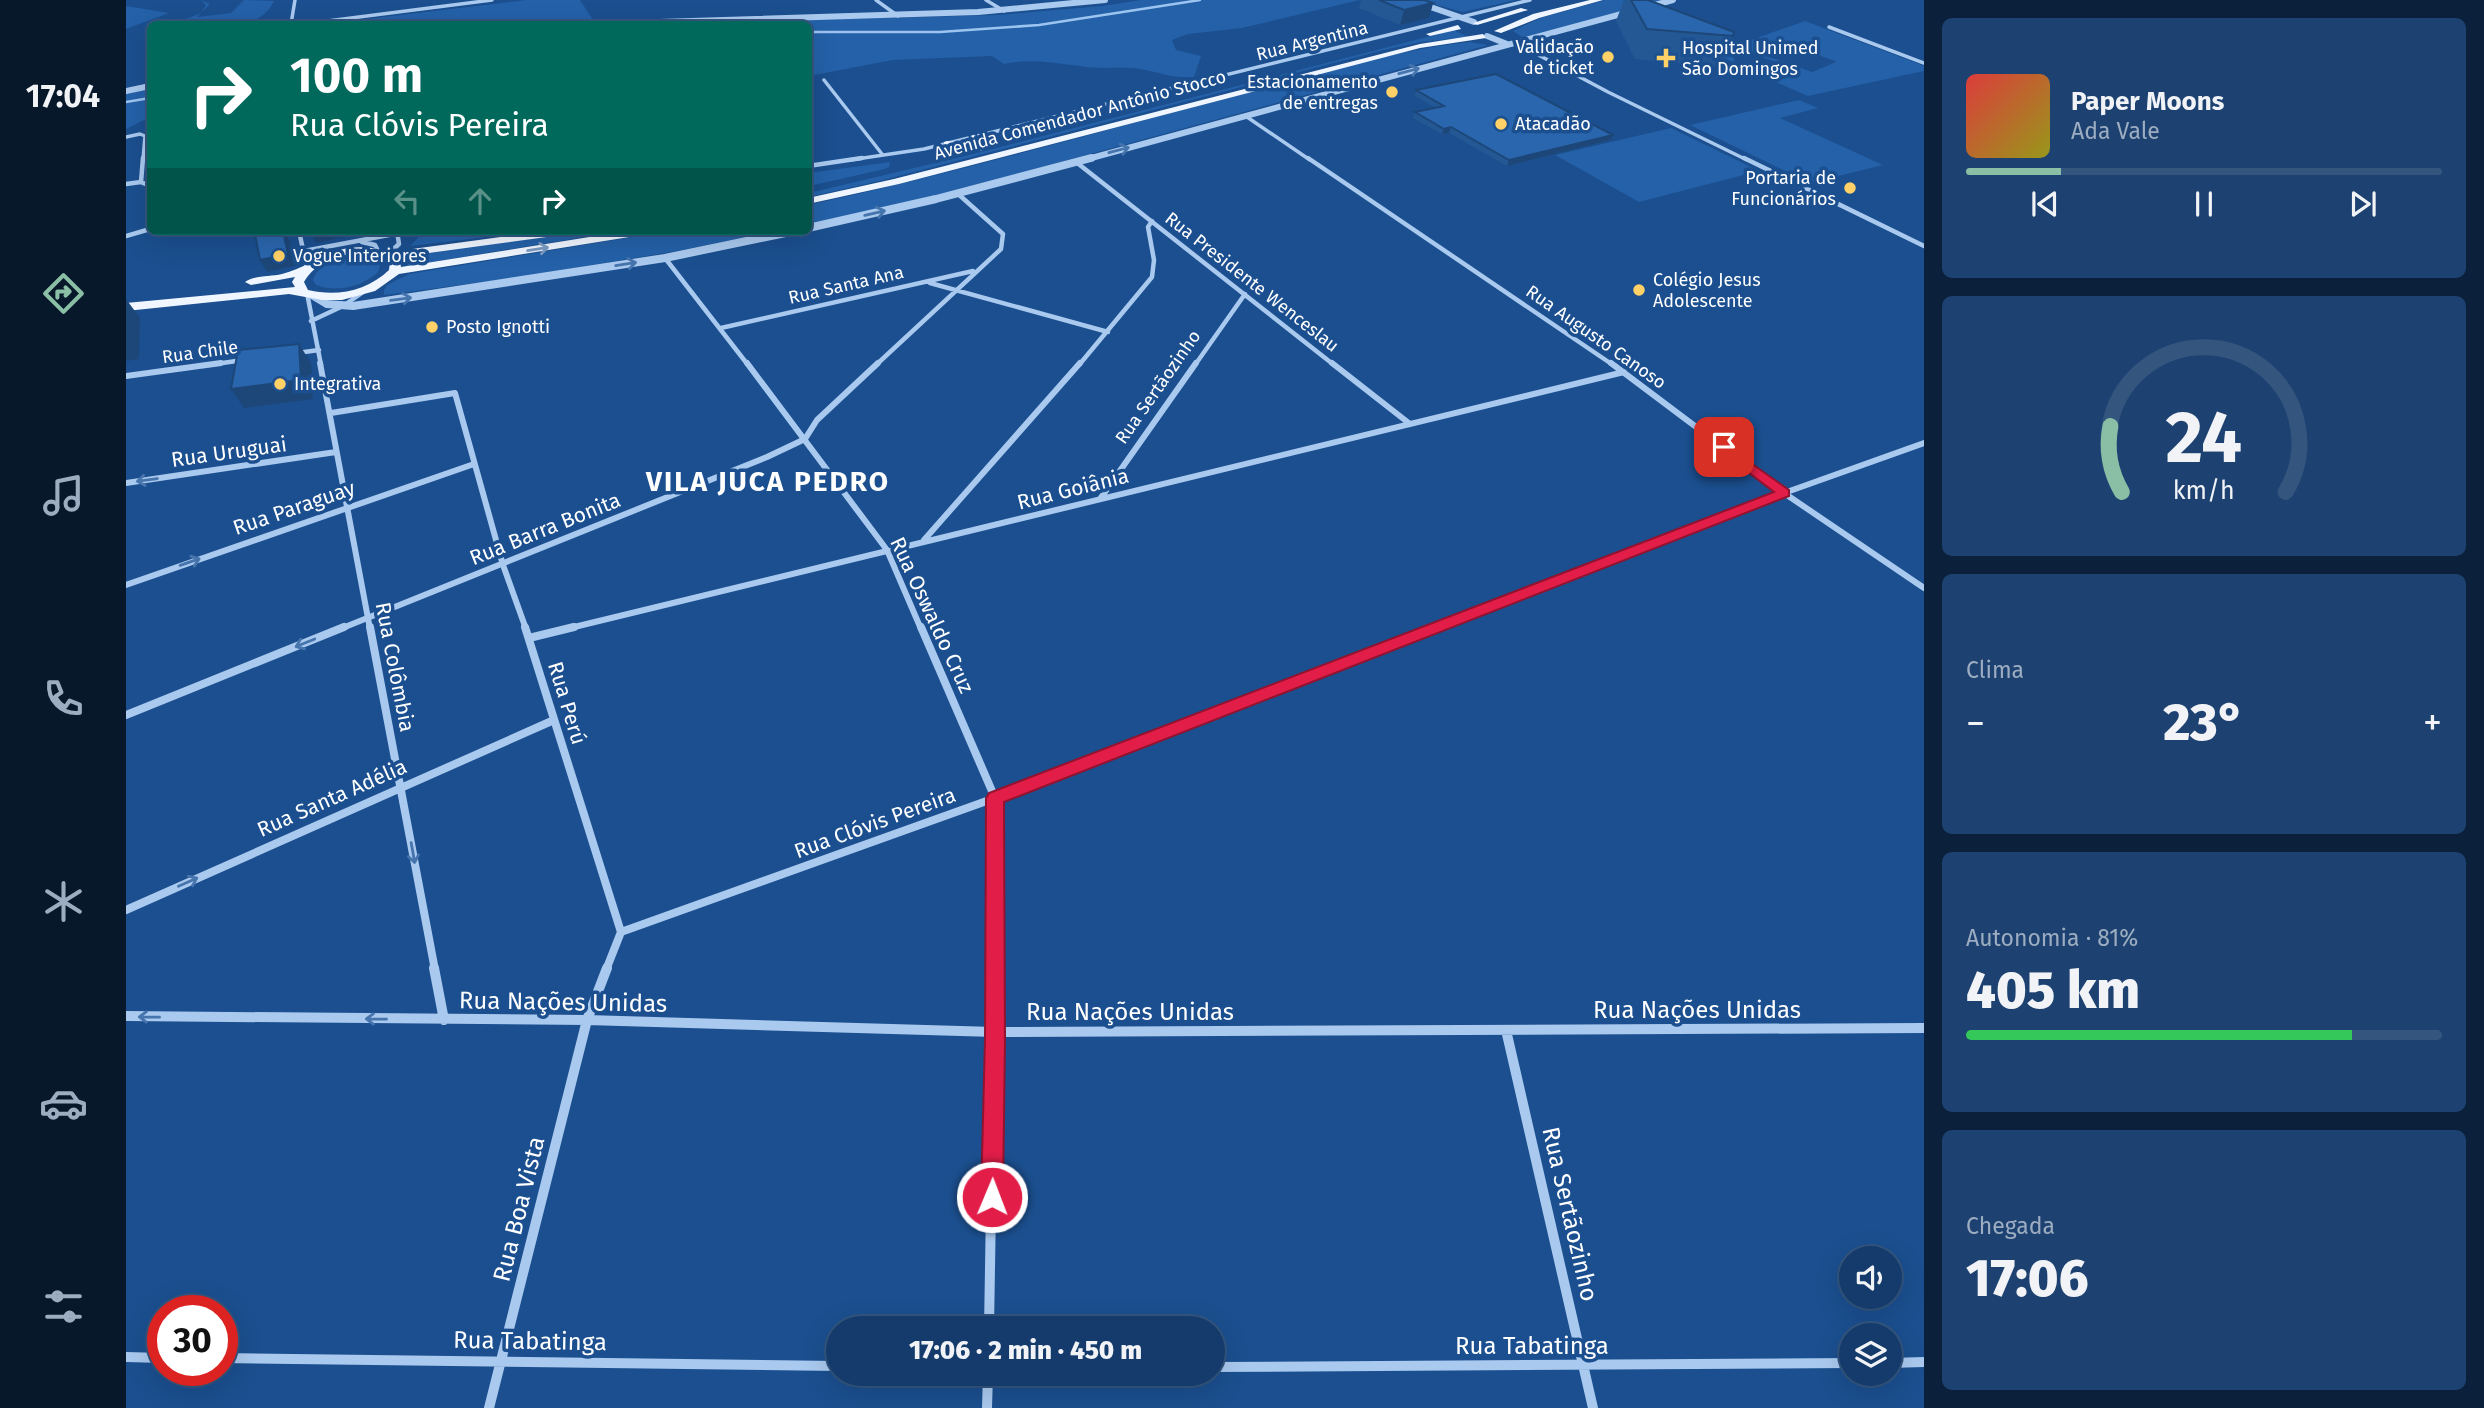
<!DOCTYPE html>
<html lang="pt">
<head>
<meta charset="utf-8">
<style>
  :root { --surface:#143b6b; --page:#1d4271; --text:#f1f3f6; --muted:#9dadc1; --line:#33557e; --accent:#8abfa5 }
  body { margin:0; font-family:"Fira Sans",sans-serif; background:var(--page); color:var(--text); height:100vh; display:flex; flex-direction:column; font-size:26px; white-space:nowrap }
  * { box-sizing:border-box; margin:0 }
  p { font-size:23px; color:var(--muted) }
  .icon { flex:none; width:38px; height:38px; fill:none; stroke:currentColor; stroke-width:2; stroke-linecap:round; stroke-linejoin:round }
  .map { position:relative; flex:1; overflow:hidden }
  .side { display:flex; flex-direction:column; gap:18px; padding:18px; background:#0b203b; width:560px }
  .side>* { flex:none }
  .hud { position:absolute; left:21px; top:21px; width:665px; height:214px; border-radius:10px; box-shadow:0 7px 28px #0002,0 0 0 2px var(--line); background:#00695c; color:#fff; overflow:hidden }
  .buttons { position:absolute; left:1713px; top:1246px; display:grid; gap:14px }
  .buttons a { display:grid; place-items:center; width:63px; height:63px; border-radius:50%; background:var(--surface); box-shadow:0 7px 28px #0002,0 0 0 2px var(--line); font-size:35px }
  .speed { position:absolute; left:21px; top:1295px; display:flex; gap:14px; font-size:35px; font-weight:700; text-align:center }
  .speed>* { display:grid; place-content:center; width:91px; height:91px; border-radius:50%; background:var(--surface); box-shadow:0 7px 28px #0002,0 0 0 2px var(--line); line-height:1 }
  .speed .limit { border:10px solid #d22; background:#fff; color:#111 }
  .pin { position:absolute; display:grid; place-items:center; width:60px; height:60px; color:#fff; margin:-30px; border-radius:14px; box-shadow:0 4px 10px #0006 }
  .me { position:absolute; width:77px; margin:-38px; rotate:1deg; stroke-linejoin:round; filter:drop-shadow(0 0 5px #0008) }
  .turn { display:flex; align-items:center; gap:24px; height:147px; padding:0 28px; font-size:32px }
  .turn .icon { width:91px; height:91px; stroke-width:2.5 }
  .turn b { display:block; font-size:49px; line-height:60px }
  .lanes { display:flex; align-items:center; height:66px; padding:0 28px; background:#0003; justify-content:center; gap:35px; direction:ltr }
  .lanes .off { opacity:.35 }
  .big { font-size:52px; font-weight:800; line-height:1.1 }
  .side .card { flex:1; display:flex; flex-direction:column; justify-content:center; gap:10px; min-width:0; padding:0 24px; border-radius:10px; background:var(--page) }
  .side .dial { align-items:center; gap:0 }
  .dial svg { height:182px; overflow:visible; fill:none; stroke:var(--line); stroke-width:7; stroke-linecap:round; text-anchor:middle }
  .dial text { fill:var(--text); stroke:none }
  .song { display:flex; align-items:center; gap:21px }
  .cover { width:84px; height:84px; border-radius:10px; background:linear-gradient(135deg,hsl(0 70% 55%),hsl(60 70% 35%)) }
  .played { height:7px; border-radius:4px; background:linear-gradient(90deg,var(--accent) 20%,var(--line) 20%) }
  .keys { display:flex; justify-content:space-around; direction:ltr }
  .heat { display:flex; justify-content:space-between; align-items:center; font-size:38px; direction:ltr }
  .charge { height:10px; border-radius:5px; background:linear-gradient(90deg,#34c759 81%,var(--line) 0) }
  .trip { position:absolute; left:700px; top:1316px; width:399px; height:70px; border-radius:35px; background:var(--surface); box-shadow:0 7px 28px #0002,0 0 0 2px var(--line); font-weight:800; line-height:70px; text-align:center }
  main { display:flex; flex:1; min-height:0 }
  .dock { display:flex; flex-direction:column; width:126px; justify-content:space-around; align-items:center; background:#08182b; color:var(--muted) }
  .dock .icon { width:49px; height:49px }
  .dock .selected { color:var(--accent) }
  .dock b { font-size:32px; color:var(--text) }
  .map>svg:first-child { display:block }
  .green { fill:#2461a8; fill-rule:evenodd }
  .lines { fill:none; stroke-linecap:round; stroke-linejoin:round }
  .stream { stroke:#9cc4f0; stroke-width:2.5 }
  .minor-far4 { stroke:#a9c9ee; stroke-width:3.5 }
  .minor-far3 { stroke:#a9c9ee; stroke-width:4.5 }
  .minor-far2 { stroke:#a9c9ee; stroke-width:6 }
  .minor-far1 { stroke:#a9c9ee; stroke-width:8 }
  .minor { stroke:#a9c9ee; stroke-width:10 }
  .tertiary-far1 { stroke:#a9c9ee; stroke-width:6 }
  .tertiary { stroke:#a9c9ee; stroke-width:8 }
  .primary { fill:#f0f6ff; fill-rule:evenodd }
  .wall { fill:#245895 }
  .shaded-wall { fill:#1d4779 }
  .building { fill:#2a66ad; stroke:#1d4779; stroke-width:2 }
  .oneway { stroke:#4674ac }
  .oneway2 { stroke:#7b9ac1 }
  .route { fill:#e11d48; stroke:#92132f; stroke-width:2 }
  .poi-dot { fill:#ffd166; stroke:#1b4f8f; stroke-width:2.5 }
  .labels { text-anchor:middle; stroke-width:7; stroke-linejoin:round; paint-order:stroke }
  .far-street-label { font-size:18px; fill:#fff; stroke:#1b4f8f }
  .far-poi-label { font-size:18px; fill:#fff; stroke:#1b4f8f; text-anchor:start }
  .street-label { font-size:21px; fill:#fff; stroke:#1b4f8f }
  .near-street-label { font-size:24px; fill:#fff; stroke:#1b4f8f }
  .district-label { font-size:28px; font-weight:bold; letter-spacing:2px; fill:#fff; stroke:#1b4f8f }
</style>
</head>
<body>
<main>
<nav class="dock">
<b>17:04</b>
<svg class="icon selected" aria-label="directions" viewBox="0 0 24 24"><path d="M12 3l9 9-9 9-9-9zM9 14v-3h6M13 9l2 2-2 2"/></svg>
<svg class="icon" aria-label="music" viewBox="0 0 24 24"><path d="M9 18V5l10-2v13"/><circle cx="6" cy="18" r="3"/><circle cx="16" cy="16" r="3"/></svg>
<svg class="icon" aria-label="phone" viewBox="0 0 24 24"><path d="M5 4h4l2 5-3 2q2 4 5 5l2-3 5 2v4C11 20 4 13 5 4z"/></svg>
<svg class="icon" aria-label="climate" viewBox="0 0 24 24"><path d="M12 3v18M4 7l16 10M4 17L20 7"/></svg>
<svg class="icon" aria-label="car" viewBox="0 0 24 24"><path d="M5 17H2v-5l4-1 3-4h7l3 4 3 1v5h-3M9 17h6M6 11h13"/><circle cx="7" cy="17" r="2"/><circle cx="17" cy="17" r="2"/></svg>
<svg class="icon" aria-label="filters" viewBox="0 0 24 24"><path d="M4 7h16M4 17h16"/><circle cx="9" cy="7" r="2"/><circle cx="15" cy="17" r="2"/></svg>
</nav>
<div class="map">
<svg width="1798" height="1408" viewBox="0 0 1798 1408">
  <rect width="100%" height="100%" fill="#1b4f8f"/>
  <!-- green -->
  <path class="green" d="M75 0 84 4 71 17 105 13 118 0 148 1C132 36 79 25 47 24L75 13 80 5Z
    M400 0H454L467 20 421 24H198Z
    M1015 0H1234L1116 28 1062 34 1046 40 1050 50 1075 56 1068 77C1048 79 1033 72 1014 69 995 66 974 70 954 66 929 63 903 58 878 64L866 56 767 60 683 76 682 24H519L872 15 976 6Z
    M1293 0H1390L1337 12Z
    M1479 0H1539L1403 36 1396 37 1387 31 1414 18Z
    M0 6 43 13 0 29Z
    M1679 21 1798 66V71L1682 96 1650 82 1675 71 1621 52 1607 57 1609 63 1587 53ZM1652 41 1709 61 1710 62 1686 72 1629 52Z
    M1328 30 1342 37 1295 42 1258 50 753 181 683 197V193L851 153Z
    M1344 42 1362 45 811 196 683 224 682 205C828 174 971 132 1116 94 1190 75 1266 50 1344 42Z
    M24 89V117L0 129V94Z
    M1673 100 1692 108 1654 118 1757 165 1684 183 1564 125Z
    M1545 128 1633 171 1513 202 1429 155Z
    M764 162 763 167 759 169 683 186V173Z
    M318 231H412L284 246 295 235Z
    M469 231H494L281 266 282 254Z
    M542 231H649L551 251 380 279 258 295V290L261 285 283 274Z
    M231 257 250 261 254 266 252 272C236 287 211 293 190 285L187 280C192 263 215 259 231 257Z"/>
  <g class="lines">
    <!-- stream -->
    <path class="stream" d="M682 32H814L913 25 1074 0
      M0 102 24 98"/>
    <!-- minor-far4 -->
    <path class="minor-far4" d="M750 0 772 16
      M860 0 878 11
      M165 24 169 0
      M178 24 366 0
      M1703 27 1798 63
      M1388 42 1482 92 1621 160
      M698 80 756 154
      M1121 117 1184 160
      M0 137 14 134 19 136 17 160
      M724 160 798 149 1404 0"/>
    <!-- minor-far3 -->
    <path class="minor-far3" d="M1182 158 1487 365
      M1618 158 1798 246
      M950 162 1208 365
      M682 166 736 158
      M15 182 17 158
      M0 184 15 182 24 186
      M173 231 181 268
      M0 236 24 229
      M236 242 249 245 252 251
      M178 251 284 231
      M262 254 273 244 271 231
      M539 258 622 365
      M804 283 982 332
      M181 293 195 365
      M185 321 217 306 240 290
      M595 328 847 271
      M171 353 193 350
      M83 365 117 360
      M750 365 875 249 877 234 831 193
      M953 365 1026 277 1028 260 1022 227 1026 221
      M1069 365 1119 294"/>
    <!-- minor-far2 -->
    <path class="minor-far2" d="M194 363 244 629
      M621 363 761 550 795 629
      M1206 363 1284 424
      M1485 363 1658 493 1798 588
      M0 376 95 363
      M205 413 329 393 377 565 400 629
      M0 483 210 452
      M974 499 1070 363
      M798 540 954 363
      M0 585 348 464
      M214 629 641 457 679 439 691 420 752 363
      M440 629 1498 372
      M1306 629 1658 493 1798 443"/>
    <!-- minor-far1 -->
    <path class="minor-far1" d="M244 627 309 970
      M399 627 495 932 480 970
      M795 627 869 798V970
      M403 638 448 627
      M0 715 218 627
      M0 910 428 720
      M495 932 869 798 1311 627"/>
    <!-- minor -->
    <path class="minor" d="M308 968 318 1020
      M0 1016 461 1020 869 1032 1798 1028
      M1380 1030 1467 1408
      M863 1328 869 968
      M0 1357 37 1358
      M96 1358 712 1366
      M1764 1363 1798 1362
      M1087 1367 1726 1363
      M363 1408 461 1020 481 968
      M861 1408 862 1374"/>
    <!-- tertiary-far1 -->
    <path class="tertiary-far1" d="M1284 0 1348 22
      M469 24 852 12 979 0
      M1361 36 1381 44
      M0 91 24 86
      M958 160 1547 0"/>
    <!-- tertiary -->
    <path class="tertiary" d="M682 228 810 199 965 158
      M186 295 201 304 227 306 539 258 669 231"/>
    <!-- primary -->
    <path class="primary" d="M1464 0H1477L1413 18 1375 33 1368 31 1407 14Z
      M1395 8 1402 10 1351 25 1347 23Z
      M1332 25 1335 29 1304 36 1300 34Z
      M1357 34 1360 38 1294 48 773 184 682 204V198L768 179 1294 44Z
      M821 141 856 145 861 148 856 151 818 146V142Z
      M419 231H448L443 234 273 257 275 267 501 231H527L522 234 273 274 249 291 216 300H196L163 294 0 311V303L169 287 166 282 169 277 125 285 119 282C128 275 144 277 156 274 201 261 209 237 264 252ZM231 253 246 254 264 261 263 270C241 291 211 297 182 290L178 282C190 262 209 256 231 253Z"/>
  </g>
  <!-- wall -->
  <path class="wall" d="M1235 0H1298L1307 3 1303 18 1274 25 1233 8Z
    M1498 0H1522L1607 36 1593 67 1509 59 1490 21Z
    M1290 90 1487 135 1485 140 1381 166 1323 133 1316 134 1287 118 1289 112 1310 108 1289 96Z"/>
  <!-- shaded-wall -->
  <path class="shaded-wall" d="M1307 3 1303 18 1274 25 1278 10Z
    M1325 127 1323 133 1316 134 1318 129Z
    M1487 135 1485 140 1381 166 1383 160Z
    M682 140H686L688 151 685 152V155L682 156Z
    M157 231 164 241 169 266 141 272 134 260Z
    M183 231H243L190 243Z
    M0 299 14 318 13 359 0 361Z
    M173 344 185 363 187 399 118 408 105 389Z"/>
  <!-- building -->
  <path class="building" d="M1253 0H1298L1307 3 1278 10Z
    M1505 0H1522L1608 32 1607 36 1521 29Z
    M1370 74 1487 135 1383 160 1325 127 1318 129 1289 112 1318 106 1290 90Z
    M146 231H157L162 254 134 260 129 234Z
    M173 344 175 380 105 389 112 350Z"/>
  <!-- one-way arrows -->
  <defs><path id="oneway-shaft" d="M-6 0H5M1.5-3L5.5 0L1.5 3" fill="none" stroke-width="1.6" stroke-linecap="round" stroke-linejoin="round" transform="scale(1.75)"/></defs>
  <g class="oneway">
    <use href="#oneway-shaft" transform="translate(1283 71) rotate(-15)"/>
    <use href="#oneway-shaft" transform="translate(993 150) rotate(-15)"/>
    <use href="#oneway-shaft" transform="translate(749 213) rotate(-13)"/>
    <use href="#oneway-shaft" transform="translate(500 264) rotate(-9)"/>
    <use href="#oneway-shaft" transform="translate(275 299) rotate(-8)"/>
    <use href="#oneway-shaft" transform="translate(21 480) rotate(172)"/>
    <use href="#oneway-shaft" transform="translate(64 562) rotate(-19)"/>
    <use href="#oneway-shaft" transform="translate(179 643) rotate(158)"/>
    <use href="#oneway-shaft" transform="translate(287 853) rotate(80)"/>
    <use href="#oneway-shaft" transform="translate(62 882) rotate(-24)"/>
    <use href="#oneway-shaft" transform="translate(23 1017) rotate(-179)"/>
    <use href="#oneway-shaft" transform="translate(250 1019) rotate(-179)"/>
  </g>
  <use class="oneway2" href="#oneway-shaft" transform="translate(412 249) rotate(-9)"/>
  <!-- route -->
  <path class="route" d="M1598 444 1663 490V496L878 802 879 1039 877 1197 874 1205 866 1208 858 1205 855 1197 859 1039 860 798 863 793 1648 492 1593 450V445Z"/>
  <!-- markers -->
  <g class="poi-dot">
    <circle cx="1482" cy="57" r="7"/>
    <path d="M1536.5 47.5h7v7h7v7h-7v7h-7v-7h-7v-7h7z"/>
    <circle cx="1266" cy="92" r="7"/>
    <circle cx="1375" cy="124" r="7"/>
    <circle cx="1724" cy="188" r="7"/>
    <circle cx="153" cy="256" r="7"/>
    <circle cx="1513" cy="290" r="7"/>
    <circle cx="306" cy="327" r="7"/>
    <circle cx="154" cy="384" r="7"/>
  </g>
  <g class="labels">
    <!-- far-street labels -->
    <g class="far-street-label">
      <text transform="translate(1186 41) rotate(-14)" y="6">Rua Argentina</text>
      <text transform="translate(954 115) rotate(-15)" y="6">Avenida Comendador Antônio Stocco</text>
      <text transform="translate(1126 282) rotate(38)" y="6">Rua Presidente Wenceslau</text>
      <text transform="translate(720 285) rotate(-13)" y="6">Rua Santa Ana</text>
      <text transform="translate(1470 337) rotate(35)" y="6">Rua Augusto Canoso</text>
      <text transform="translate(74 352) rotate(-8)" y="6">Rua Chile</text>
      <text transform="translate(1032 387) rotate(-55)" y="6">Rua Sertãozinho</text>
    </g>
    <!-- far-poi labels -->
    <g class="far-poi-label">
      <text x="1468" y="53" text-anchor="end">Validação<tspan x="1468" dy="21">de ticket</tspan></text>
      <text x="1556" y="54">Hospital Unimed<tspan x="1556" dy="21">São Domingos</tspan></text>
      <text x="1252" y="88" text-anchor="end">Estacionamento<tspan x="1252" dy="21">de entregas</tspan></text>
      <text x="1389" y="130">Atacadão</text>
      <text x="1710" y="184" text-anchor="end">Portaria de<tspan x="1710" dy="21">Funcionários</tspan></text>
      <text x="167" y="262">Vogue Interiores</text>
      <text x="1527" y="286">Colégio Jesus<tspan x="1527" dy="21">Adolescente</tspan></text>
      <text x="320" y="333">Posto Ignotti</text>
      <text x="168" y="390">Integrativa</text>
    </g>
    <!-- street labels -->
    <g class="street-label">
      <text transform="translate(103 452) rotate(-8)" y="7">Rua Uruguai</text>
      <text transform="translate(947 489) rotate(-14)" y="7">Rua Goiânia</text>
      <text transform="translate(168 508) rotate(-19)" y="7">Rua Paraguay</text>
      <text transform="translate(419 529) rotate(-22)" y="7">Rua Barra Bonita</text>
      <text transform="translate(806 615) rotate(65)" y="7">Rua Oswaldo Cruz</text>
      <text transform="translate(269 667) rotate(79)" y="7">Rua Colômbia</text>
      <text transform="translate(441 703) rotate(73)" y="7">Rua Perú</text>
      <text transform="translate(206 798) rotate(-24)" y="7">Rua Santa Adélia</text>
      <text transform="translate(749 823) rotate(-20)" y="7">Rua Clóvis Pereira</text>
    </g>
    <!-- near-street labels -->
    <g class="near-street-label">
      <text transform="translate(437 1002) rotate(1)" y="8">Rua Nações Unidas</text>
      <text x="1571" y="1018">Rua Nações Unidas</text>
      <text x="1004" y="1020">Rua Nações Unidas</text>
      <text transform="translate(393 1209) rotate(-76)" y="8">Rua Boa Vista</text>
      <text transform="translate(1444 1214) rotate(77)" y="8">Rua Sertãozinho</text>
      <text transform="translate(404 1341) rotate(1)" y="8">Rua Tabatinga</text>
      <text x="1406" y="1354">Rua Tabatinga</text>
    </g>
    <!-- district labels -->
    <g class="district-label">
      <text x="642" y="491">VILA JUCA PEDRO</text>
    </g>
  </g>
</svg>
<div class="buttons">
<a><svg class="icon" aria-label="sound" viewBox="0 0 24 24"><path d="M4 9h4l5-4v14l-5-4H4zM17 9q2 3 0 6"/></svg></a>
<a><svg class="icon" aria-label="layers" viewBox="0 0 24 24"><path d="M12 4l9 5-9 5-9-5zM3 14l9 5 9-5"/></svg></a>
</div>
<div class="speed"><div class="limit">30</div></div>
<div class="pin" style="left:1598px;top:447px;background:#d93025"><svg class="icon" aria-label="arrive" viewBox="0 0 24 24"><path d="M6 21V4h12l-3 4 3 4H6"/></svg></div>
<svg class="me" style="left:866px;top:1197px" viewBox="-20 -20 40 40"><circle r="17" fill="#e11d48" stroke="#fff" stroke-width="3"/><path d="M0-11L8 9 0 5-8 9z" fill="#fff"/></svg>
<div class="trip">17:06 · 2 min · 450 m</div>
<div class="hud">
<div class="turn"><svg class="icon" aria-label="right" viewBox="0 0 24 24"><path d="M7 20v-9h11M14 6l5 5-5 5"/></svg><div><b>100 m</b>Rua Clóvis Pereira</div></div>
<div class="lanes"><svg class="icon off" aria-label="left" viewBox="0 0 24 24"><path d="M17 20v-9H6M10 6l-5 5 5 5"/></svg><svg class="icon off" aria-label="ahead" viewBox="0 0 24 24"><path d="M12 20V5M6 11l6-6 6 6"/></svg><svg class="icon" aria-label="right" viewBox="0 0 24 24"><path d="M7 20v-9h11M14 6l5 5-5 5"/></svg></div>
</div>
</div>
<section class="side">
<div class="card">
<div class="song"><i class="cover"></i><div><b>Paper Moons</b><p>Ada Vale</p></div></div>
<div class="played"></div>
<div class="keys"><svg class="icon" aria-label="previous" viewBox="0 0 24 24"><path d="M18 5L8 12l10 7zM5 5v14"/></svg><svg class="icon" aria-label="pause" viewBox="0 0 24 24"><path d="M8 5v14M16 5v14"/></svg><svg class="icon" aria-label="next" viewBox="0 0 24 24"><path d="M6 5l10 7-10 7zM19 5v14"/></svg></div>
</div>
<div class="card dial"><svg viewBox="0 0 100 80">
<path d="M14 69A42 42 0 1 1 86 69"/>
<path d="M14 69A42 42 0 0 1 9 40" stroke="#8abfa5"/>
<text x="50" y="56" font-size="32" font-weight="700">24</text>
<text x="50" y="72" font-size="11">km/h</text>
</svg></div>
<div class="card"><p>Clima</p>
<div class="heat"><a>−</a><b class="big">23°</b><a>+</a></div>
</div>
<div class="card"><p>Autonomia · 81%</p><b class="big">405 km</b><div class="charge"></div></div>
<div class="card"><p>Chegada</p><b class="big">17:06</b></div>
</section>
</main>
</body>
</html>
